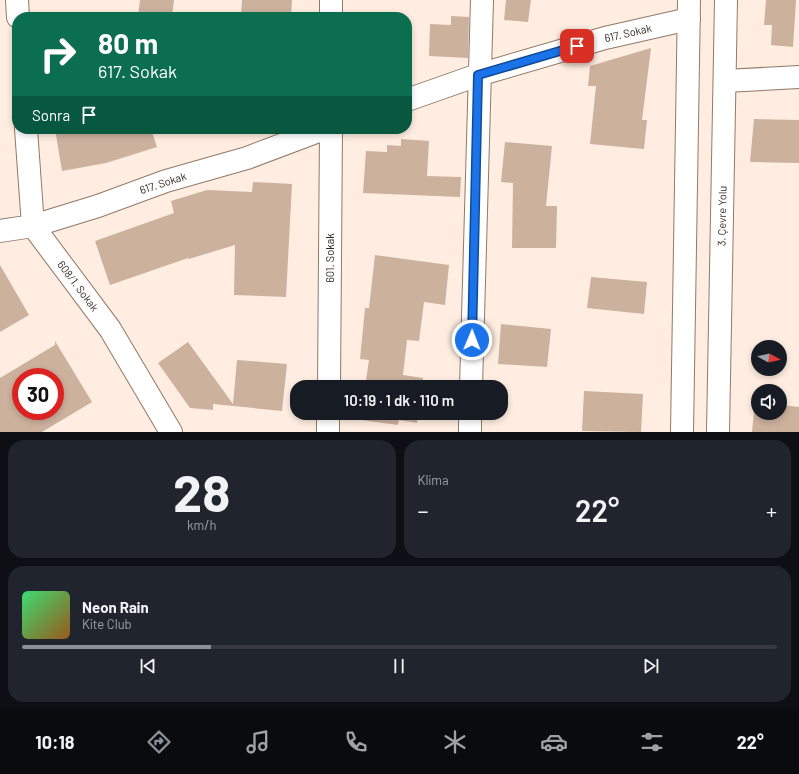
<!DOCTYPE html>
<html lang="tr">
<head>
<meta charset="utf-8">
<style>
  :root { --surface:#171b24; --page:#20242c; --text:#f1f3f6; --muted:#9ea1a6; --line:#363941; --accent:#8c9099 }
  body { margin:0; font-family:Barlow,sans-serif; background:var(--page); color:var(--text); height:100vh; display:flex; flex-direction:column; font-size:15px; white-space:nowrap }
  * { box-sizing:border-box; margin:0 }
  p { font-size:13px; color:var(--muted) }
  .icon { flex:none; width:22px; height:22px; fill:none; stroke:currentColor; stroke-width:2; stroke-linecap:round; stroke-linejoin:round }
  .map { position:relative; height:432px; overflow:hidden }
  .details { display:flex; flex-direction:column; gap:8px; padding:8px; background:#0d0f14; flex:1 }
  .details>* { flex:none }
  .guide { position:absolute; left:12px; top:12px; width:400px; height:122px; border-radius:16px; box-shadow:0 2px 6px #0003; background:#0b6e4f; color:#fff; overflow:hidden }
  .needle { width:26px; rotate:98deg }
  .tools { position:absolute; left:751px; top:340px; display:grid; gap:8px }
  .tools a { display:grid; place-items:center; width:36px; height:36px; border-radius:50%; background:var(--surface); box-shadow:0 2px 6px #0003; font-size:20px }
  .speed { position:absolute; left:12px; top:368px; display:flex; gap:8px; font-size:20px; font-weight:700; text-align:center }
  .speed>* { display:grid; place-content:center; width:52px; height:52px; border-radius:50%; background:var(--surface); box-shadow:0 2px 6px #0003; line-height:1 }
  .speed .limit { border:6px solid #d22; background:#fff; color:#111 }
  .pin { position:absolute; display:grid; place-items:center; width:34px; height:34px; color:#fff; margin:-17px; border-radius:8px; box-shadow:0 2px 6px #0006 }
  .me { position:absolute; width:44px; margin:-22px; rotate:1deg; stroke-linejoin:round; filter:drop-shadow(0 0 3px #0008) }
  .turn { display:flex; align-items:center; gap:14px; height:84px; padding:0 20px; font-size:18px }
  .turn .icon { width:52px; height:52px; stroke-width:2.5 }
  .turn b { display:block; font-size:28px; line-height:34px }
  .then { display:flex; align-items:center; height:38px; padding:0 20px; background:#0003; gap:8px; font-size:15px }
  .big { font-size:30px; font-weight:600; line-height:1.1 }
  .details .card { flex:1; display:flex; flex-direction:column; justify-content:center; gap:6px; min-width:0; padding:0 14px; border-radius:16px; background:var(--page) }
  .details .dial { align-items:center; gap:0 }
  .dial b { font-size:52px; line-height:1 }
  .song { display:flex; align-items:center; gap:12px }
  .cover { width:48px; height:48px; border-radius:6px; background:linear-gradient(135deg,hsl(140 70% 55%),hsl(30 70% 35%)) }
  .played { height:4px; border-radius:2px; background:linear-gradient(90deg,var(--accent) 25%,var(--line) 25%) }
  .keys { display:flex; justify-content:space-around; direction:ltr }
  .heat { display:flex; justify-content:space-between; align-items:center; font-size:22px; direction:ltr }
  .details .tiles { flex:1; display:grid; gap:8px; grid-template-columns:1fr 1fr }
  .card:last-child { grid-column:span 2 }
  .trip { position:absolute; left:290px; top:380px; width:218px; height:40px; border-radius:16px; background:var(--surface); box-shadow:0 2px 6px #0003; font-weight:600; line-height:40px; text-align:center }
  .menu { display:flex; height:64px; justify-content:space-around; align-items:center; background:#090b0e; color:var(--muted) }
  .menu .icon { width:28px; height:28px }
  .menu .selected { color:var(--accent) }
  .menu b { font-size:18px; color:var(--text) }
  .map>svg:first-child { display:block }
  .building { fill:#ccb19d; fill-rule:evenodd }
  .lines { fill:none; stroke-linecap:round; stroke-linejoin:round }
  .street-casing { stroke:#927966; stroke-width:24 }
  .secondary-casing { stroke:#927966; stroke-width:24 }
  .street { stroke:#fff; stroke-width:22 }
  .secondary { stroke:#fff; stroke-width:22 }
  .route-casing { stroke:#114b97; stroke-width:10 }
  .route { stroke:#1a73e8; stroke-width:7 }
  .labels { text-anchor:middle; stroke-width:3; stroke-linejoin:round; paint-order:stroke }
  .street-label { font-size:11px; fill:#352a22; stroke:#fdfdfd }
</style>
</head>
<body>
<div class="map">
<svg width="799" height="432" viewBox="0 0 799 432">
  <rect width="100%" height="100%" fill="#feede0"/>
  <!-- building -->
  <path class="building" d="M140 0H174L172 17H138Z
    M242 0H292L291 17H241Z
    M506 0H531L528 22 504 20Z
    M766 0H796L793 47 771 45 772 25H764Z
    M451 16 469 17 468 58 429 56 430 24 451 25Z
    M651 48 642 120H647L644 149 590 144 596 86H588L590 66Z
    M754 119 799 120V163L750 162Z
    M55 129H151L157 147 106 163 62 171Z
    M401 139 429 141 427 176 461 177 460 197 363 193 366 151 387 152V145L401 146Z
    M505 142 552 146 546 206H557L556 248H512L513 183 501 182Z
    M253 182 292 184 286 297 234 295 235 245 189 259 188 258 110 285 95 241 174 213 171 201 207 190 252 192Z
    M375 255 449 265 445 305 424 302 419 341 407 340 403 375 423 378 422 387H365L369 360 360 359 365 308H369Z
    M0 265 29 315 0 332Z
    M591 277 647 282 644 314 587 308Z
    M501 324 551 329 547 367 498 364Z
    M55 341 92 402 42 432H0V378L55 345ZM21 377H55V411H21Z
    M188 342 233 404 237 360 287 364 282 411 213 404V410L190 408 158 363Z
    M584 391 643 394 641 432 582 431Z
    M755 402H758V413H780V405L799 407V432H752Z
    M362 413H418L417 423 399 420 398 425 361 420Z"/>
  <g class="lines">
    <defs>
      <path id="street" d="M17 0 18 17
        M331 17V0
        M725 81 799 77
        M407 100 478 75 605 38 689 19
        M26 129 33 226 110 329 171 432
        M0 231 33 226 98 206 166 181 247 158 324 129
        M329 387 331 129
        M471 387 482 0
        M328 432V413
        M470 432V413"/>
      <path id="secondary" d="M682 432 689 0
        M718 432 726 0"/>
    </defs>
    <!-- street casing -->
    <use href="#street" class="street-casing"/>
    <!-- secondary casing -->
    <use href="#secondary" class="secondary-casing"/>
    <!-- street -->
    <use href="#street" class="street"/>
    <!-- secondary -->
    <use href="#secondary" class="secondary"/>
  </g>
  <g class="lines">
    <defs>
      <path id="route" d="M472 340 478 75 577 46"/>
    </defs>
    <!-- route casing -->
    <use href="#route" class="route-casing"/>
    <!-- route -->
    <use href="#route" class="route"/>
  </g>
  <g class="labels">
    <!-- street labels -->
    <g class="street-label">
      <text transform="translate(628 33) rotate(-13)" y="4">617. Sokak</text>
      <text transform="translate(163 183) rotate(-18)" y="4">617. Sokak</text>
      <text transform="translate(722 216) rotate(-89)" y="4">3. Çevre Yolu</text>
      <text transform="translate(330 258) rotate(-90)" y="4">601. Sokak</text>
      <text transform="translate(78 286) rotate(53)" y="4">608/1. Sokak</text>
    </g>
  </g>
</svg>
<div class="tools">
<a><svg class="needle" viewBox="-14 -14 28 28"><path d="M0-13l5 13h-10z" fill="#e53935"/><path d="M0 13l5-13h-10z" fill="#9ea1a6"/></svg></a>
<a><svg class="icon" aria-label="sound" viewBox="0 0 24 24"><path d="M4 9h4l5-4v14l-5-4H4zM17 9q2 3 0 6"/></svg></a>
</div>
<div class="speed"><div class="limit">30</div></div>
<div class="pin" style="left:577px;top:46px;background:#d93025"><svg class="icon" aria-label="arrive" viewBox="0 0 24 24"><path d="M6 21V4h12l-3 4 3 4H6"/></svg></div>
<svg class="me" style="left:472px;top:340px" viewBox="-20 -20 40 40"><circle r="17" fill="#1a73e8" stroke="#fff" stroke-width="3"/><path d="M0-11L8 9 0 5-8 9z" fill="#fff"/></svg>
<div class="trip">10:19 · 1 dk · 110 m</div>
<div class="guide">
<div class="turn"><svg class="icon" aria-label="right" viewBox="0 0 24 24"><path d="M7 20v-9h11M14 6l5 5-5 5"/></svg><div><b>80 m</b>617. Sokak</div></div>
<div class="then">Sonra<svg class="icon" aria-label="arrive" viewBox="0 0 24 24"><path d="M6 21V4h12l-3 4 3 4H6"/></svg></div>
</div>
</div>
<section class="details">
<div class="tiles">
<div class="card dial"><b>28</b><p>km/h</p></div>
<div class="card"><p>Klima</p>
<div class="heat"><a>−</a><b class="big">22°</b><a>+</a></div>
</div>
<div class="card">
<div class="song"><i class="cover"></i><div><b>Neon Rain</b><p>Kite Club</p></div></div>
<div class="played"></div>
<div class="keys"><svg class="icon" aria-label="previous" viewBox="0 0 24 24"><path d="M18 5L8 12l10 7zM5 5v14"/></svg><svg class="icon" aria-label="pause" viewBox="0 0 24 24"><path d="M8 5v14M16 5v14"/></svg><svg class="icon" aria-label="next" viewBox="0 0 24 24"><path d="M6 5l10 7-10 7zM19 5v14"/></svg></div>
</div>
</div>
</section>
<nav class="menu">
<b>10:18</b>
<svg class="icon selected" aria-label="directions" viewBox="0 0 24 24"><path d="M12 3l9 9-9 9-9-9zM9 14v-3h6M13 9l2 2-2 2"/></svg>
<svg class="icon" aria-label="music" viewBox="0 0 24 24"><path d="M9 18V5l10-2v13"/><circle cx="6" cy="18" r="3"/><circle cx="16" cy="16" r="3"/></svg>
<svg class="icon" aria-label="phone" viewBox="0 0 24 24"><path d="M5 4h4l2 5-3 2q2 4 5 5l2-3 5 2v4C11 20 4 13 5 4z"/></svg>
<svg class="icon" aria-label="climate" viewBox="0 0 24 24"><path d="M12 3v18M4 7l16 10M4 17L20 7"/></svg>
<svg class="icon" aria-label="car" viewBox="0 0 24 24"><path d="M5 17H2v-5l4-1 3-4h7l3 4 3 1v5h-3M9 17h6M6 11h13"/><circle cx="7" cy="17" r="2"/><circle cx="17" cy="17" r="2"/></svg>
<svg class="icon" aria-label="filters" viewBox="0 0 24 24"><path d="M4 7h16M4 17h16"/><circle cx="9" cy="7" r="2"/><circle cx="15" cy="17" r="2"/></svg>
<b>22°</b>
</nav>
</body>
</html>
